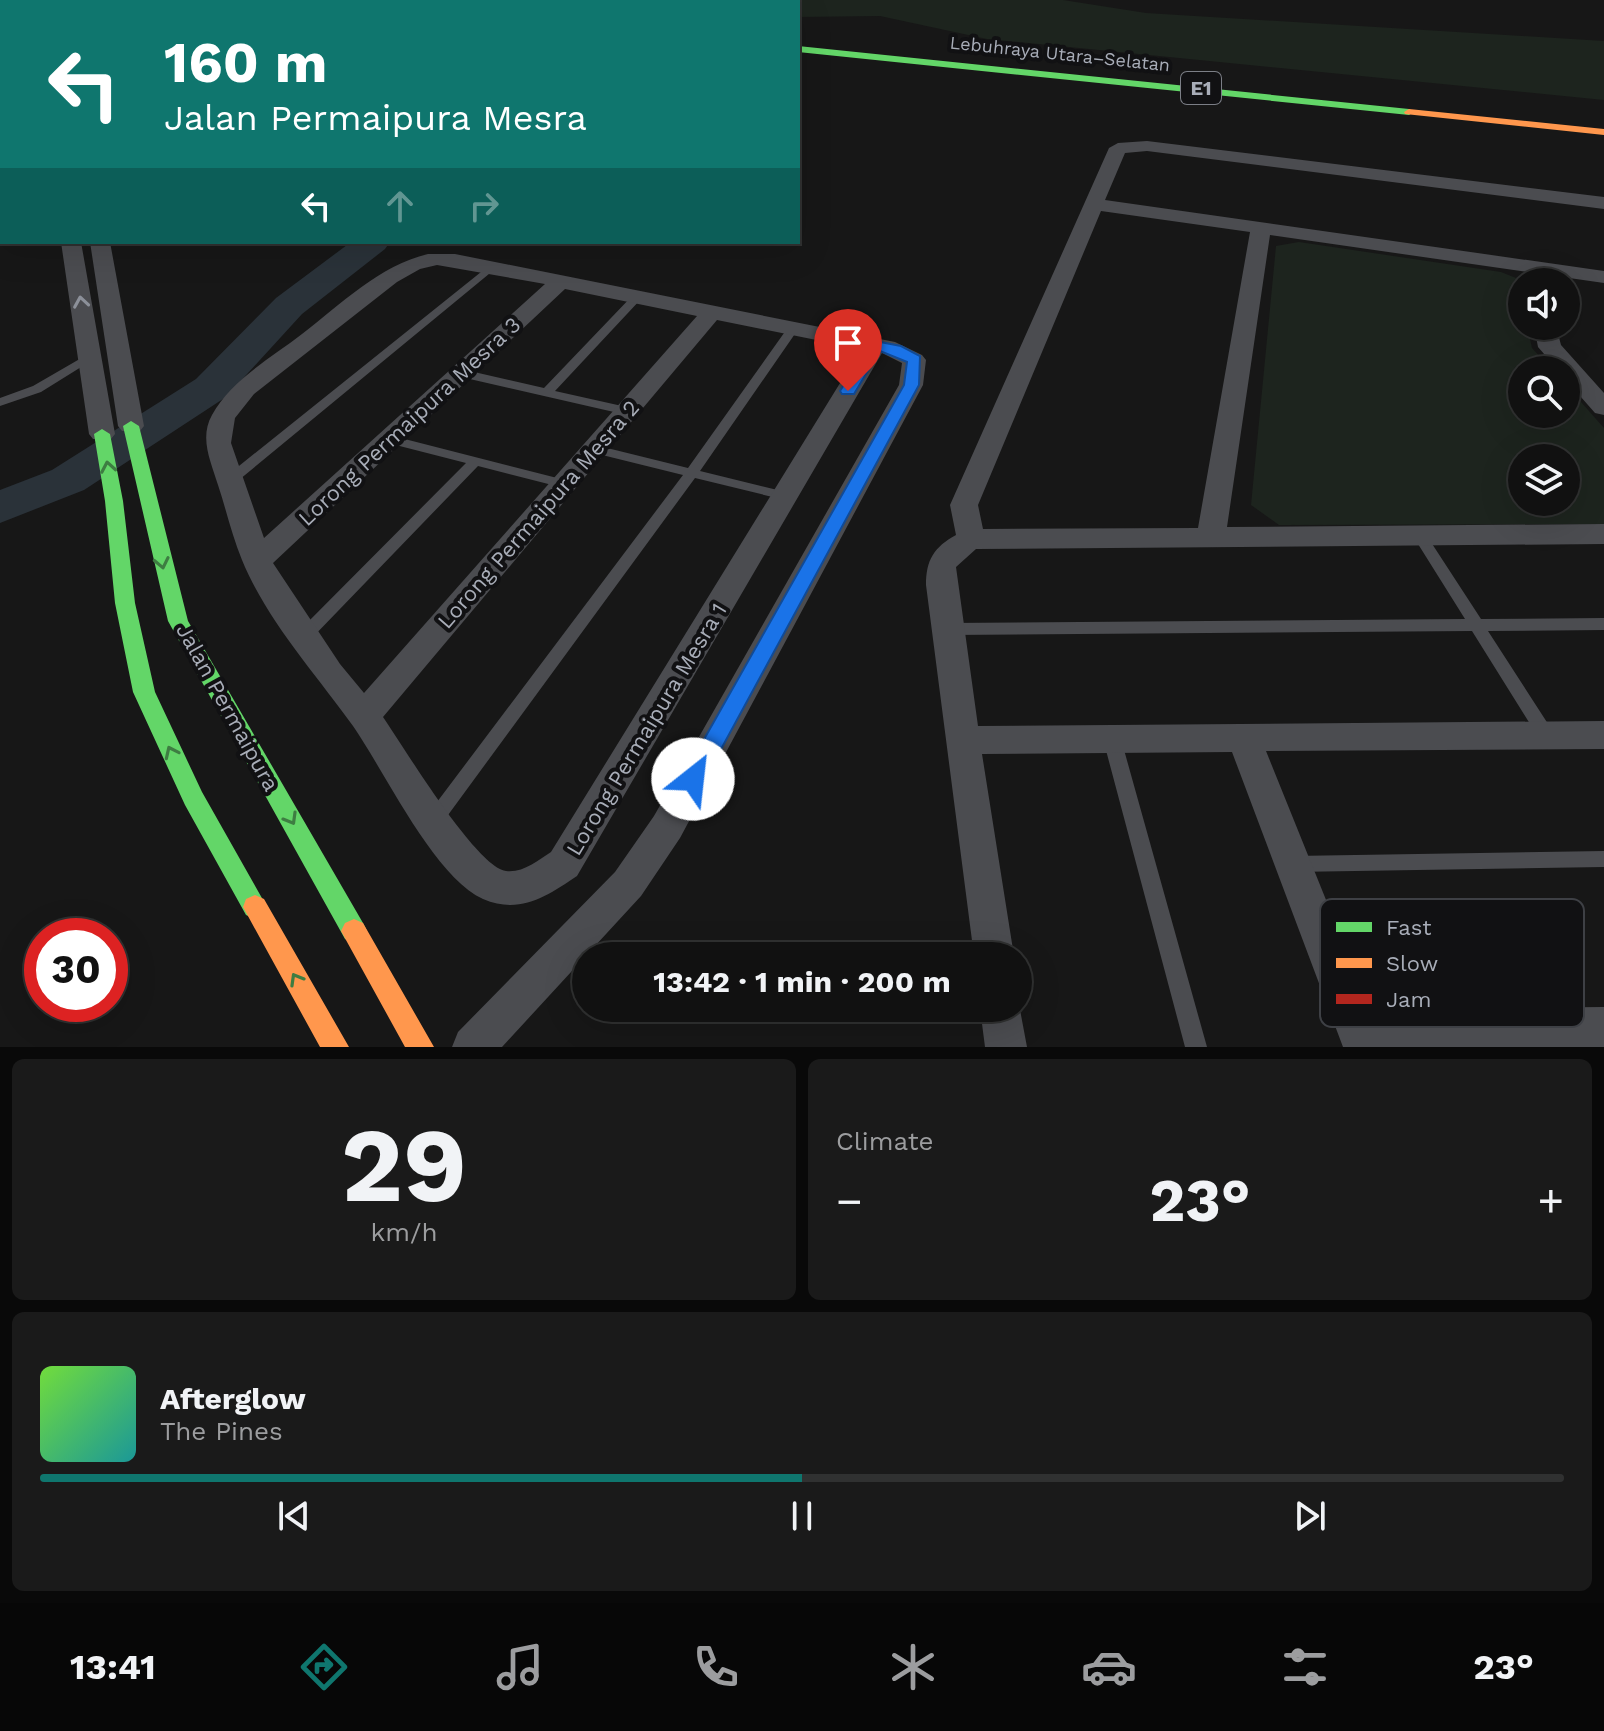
<!DOCTYPE html>
<html lang="en">
<head>
<meta charset="utf-8">
<style>
  :root { --surface:#111; --page:#1a1a1a; --text:#f1f3f6; --muted:#9c9d9f; --line:#303131; --accent:#0f766e }
  body { margin:0; font-family:"Work Sans",sans-serif; background:var(--page); color:var(--text); height:100vh; display:flex; flex-direction:column; font-size:30px; white-space:nowrap }
  * { box-sizing:border-box; margin:0 }
  p { font-size:26px; color:var(--muted) }
  .icon { flex:none; width:44px; height:44px; fill:none; stroke:currentColor; stroke-width:2; stroke-linecap:round; stroke-linejoin:round }
  .map { position:relative; height:1047px; overflow:hidden }
  .drawer { display:flex; flex-direction:column; gap:12px; padding:12px; background:#090909; flex:1 }
  .drawer>* { flex:none }
  .guide { position:absolute; left:0px; top:0px; width:800px; height:244px; box-shadow:0 8px 32px #0002,0 0 0 2px var(--line); background:#0f766e; color:#fff; overflow:hidden }
  .fabs { position:absolute; left:1508px; top:268px; display:grid; gap:16px }
  .fabs a { display:grid; place-items:center; width:72px; height:72px; border-radius:50%; background:var(--surface); box-shadow:0 8px 32px #0002,0 0 0 2px var(--line); font-size:40px }
  .speed { position:absolute; left:24px; top:918px; display:flex; gap:16px; font-size:40px; font-weight:700; text-align:center }
  .speed>* { display:grid; place-content:center; width:104px; height:104px; border-radius:50%; background:var(--surface); box-shadow:0 8px 32px #0002,0 0 0 2px var(--line); line-height:1 }
  .speed .limit { border:12px solid #d22; background:#fff; color:#111 }
  .pin { position:absolute; display:grid; place-items:center; width:68px; height:68px; color:#fff; margin:-82px -34px; border-radius:50% 50% 50% 0; rotate:-45deg; box-shadow:0 0 8px #0007 }
  .pin .icon { rotate:45deg }
  .me { position:absolute; width:88px; margin:-44px; rotate:29deg; stroke-linejoin:round; filter:drop-shadow(0 0 6px #0008) }
  .turn { display:flex; align-items:center; gap:28px; height:168px; padding:0 32px; font-size:36px }
  .turn .icon { width:104px; height:104px; stroke-width:2.5 }
  .turn b { display:block; font-size:56px; line-height:68px }
  .lanes { display:flex; align-items:center; height:76px; padding:0 32px; background:#0003; justify-content:center; gap:40px; direction:ltr }
  .lanes .off { opacity:.35 }
  .big { font-size:60px; font-weight:700; line-height:1.1 }
  .drawer .widget { flex:1; display:flex; flex-direction:column; justify-content:center; gap:12px; min-width:0; padding:0 28px; border-radius:12px; background:var(--page) }
  .drawer .dial { align-items:center; gap:0 }
  .dial b { font-size:104px; line-height:1 }
  .song { display:flex; align-items:center; gap:24px }
  .cover { width:96px; height:96px; border-radius:12px; background:linear-gradient(135deg,hsl(100 70% 55%),hsl(180 70% 35%)) }
  .played { height:8px; border-radius:4px; background:linear-gradient(90deg,var(--accent) 50%,var(--line) 50%) }
  .keys { display:flex; justify-content:space-around; direction:ltr }
  .heat { display:flex; justify-content:space-between; align-items:center; font-size:44px; direction:ltr }
  .drawer .tiles { flex:1; display:grid; gap:12px; grid-template-columns:1fr 1fr }
  .widget:last-child { grid-column:span 2 }
  .trip { position:absolute; left:572px; top:942px; width:460px; height:80px; border-radius:40px; background:var(--surface); box-shadow:0 8px 32px #0002,0 0 0 2px var(--line); font-weight:700; line-height:80px; text-align:center }
  .dock { display:flex; height:128px; justify-content:space-around; align-items:center; background:#070707; color:var(--muted) }
  .dock .icon { width:56px; height:56px }
  .dock .current { color:var(--accent) }
  .dock b { font-size:36px; color:var(--text) }
  .map>svg:first-child { display:block }
  .green { fill:#1d241e; fill-rule:evenodd }
  .lines { fill:none; stroke-linecap:round; stroke-linejoin:round }
  .river { fill:#2a3239; fill-rule:evenodd }
  .lane { fill:#4b4c50; fill-rule:evenodd }
  .street { fill:#4b4c50; fill-rule:evenodd }
  .fast { fill:#63d668; fill-rule:evenodd }
  .slow { fill:#ff974d; fill-rule:evenodd }
  .jam { fill:#b3261e; fill-rule:evenodd }
  .oneway { stroke:#8c9099 }
  .oneway2 { stroke:#3e7d42 }
  .route { fill:#1a73e8; stroke:#114b97; stroke-width:2 }
  .labels { text-anchor:middle; stroke-width:8; stroke-linejoin:round; paint-order:stroke }
  .far-street-label { font-size:18px; fill:#a8adb8; stroke:#111113 }
  .shield { fill:#111113; stroke:#7b7e86; stroke-width:2 }
  .shield-label { font-size:20px; font-weight:bold; fill:#a8adb8 }
  .street-label { font-size:22px; fill:#a8adb8; stroke:#111113 }
  .key { fill:#111113; stroke:#3e4045; stroke-width:2 }
  .key-label { font-size:22px; fill:#a8adb8 }
</style>
</head>
<body>
<div class="map">
<svg width="1604" height="1047" viewBox="0 0 1604 1047">
  <rect width="100%" height="100%" fill="#171717"/>
  <!-- green -->
  <path class="green" d="M603 0H1063L1146 13 1604 41V100L987 39 880 16 798 17V2Z
    M1299 242 1501 272 1516 278 1522 304V326H1527L1532 348 1552 370H1522V414H1566V385L1604 428V524L1279 525 1251 505 1276 246ZM1522 458H1566V502H1522Z"/>
  <g class="lines">
    <!-- river -->
    <path class="river" d="M351 242H390L385 249 302 314 226 397 84 490 0 523V490L52 470 196 379 276 298Z"/>
    <!-- lane -->
    <path class="lane" d="M491 264 495 265V269L234 484H224L222 481 224 478Z
      M637 294 642 297 641 299 555 391 631 408 633 411 631 414 627 415 461 377 455 373 461 369 544 388 633 295Z
      M793 325 799 328 700 471 790 493 792 496 790 499 785 500 695 478 440 826 434 828 428 826 425 820 428 814 683 475 590 452 589 449 590 446 595 445 688 468 789 326Z
      M90 353 96 357 94 359 41 392 0 406V398L33 386Z
      M389 435 569 481 571 484 564 488 478 466 310 640H298L296 636 298 632 466 463 384 442 383 439 384 436Z
      M1420 531 1425 533 1481 619 1604 618V630L1488 631 1552 730 1554 735 1552 740 1546 742 1540 740 1472 631 948 635 943 633 940 629 943 625 948 623 1465 619 1413 536Z
      M1112 732 1118 734 1121 739 1207 1047H1185L1103 739 1106 734Z
      M1604 851V867L1293 872 1286 870 1284 864 1286 858 1293 856Z"/>
    <!-- street -->
    <path class="street" d="M0 129H2L0 140Z
      M1147 141 1604 197V209L1147 151 1125 153 1105 200 1604 271V283L1270 235 1227 527 1604 524V544L976 549 956 567 978 726 1604 721V749L1266 751 1370 1009 1604 1007V1047H1343L1232 752 982 754 1014 956H974L926 585C926 560 934 547 956 535L950 505 1109 148 1118 143ZM1101 211 1250 232 1198 528 983 529 978 505Z
      M61 242H81L115 434 111 439H93L89 434Z
      M90 242H110L144 426 140 431H122L118 426Z
      M428 254H455L895 342 922 355 926 360 923 385 680 838 641 896 502 1047H452L458 1032 615 872 654 816 899 385 902 363 882 353 577 876C547 896 520 915 483 899 434 877 385 772 353 726 315 673 267 621 242 560 232 536 226 509 218 485 211 462 199 438 212 415 231 380 271 358 302 334 340 305 380 265 428 254ZM437 265 545 284 264 538 231 443 235 418 254 394 397 282 420 269ZM565 289 697 316 364 693 340 664 273 563ZM717 320 861 349 551 852C537 861 523 873 506 871 476 867 403 746 383 717Z
      M1534 326H1556L1561 345 1604 393V415L1595 413 1566 380V370H1558L1538 347Z
      M1018 999 1027 1047H985L980 1008H1018Z"/>
    <!-- fast -->
    <path class="fast" d="M0 1 4 2 2 7H0Z
      M798 46 1409 109 1414 112 1409 115 798 52Z
      M131 421 139 426 188 621 363 923 367 931 363 939 354 943 345 939 168 621 123 426Z
      M102 429 110 434 123 501 135 603 155 692 202 792 267 907 264 915 255 919 246 915 185 805 133 692 115 603 105 501 94 434Z"/>
    <!-- slow -->
    <path class="slow" d="M1409 109 1604 129V135L1405 114 1404 112Z
      M255 895 264 899 349 1047H320L243 907 246 899Z
      M354 919 363 923 434 1047H405L341 931 345 923Z"/>
    <!-- jam -->
    <path class="jam" d="M77 0H136L138 2H79Z"/>
  </g>
  <!-- one-way arrows -->
  <defs><path id="oneway-chevron" d="M-2-3.5L2.5 0L-2 3.5" fill="none" stroke-width="1.6" stroke-linecap="round" stroke-linejoin="round" transform="scale(2)"/></defs>
  <use class="oneway" href="#oneway-chevron" transform="translate(81 302) rotate(-99)"/>
  <g class="oneway2">
    <use href="#oneway-chevron" transform="translate(108 467) rotate(-100)"/>
    <use href="#oneway-chevron" transform="translate(162 563) rotate(78)"/>
    <use href="#oneway-chevron" transform="translate(171 752) rotate(-115)"/>
    <use href="#oneway-chevron" transform="translate(291 819) rotate(60)"/>
    <use href="#oneway-chevron" transform="translate(296 979) rotate(-120)"/>
  </g>
  <!-- route -->
  <path class="route" d="M875 341 901 346 920 356 919 385 701 786 693 789 685 786 682 779 685 773 904 385 907 362 880 351 854 394H842L840 391 870 342Z"/>
  <g class="labels">
    <!-- far-street labels -->
    <g class="far-street-label">
      <text transform="translate(1060 54) rotate(6)" y="6">Lebuhraya Utara–Selatan</text>
    </g>
    <!-- shield labels -->
    <rect class="shield" x="1181" y="72" width="40" height="32" rx="6"/>
    <g class="shield-label">
      <text x="1201" y="95">E1</text>
    </g>
    <!-- street labels -->
    <g class="street-label">
      <text transform="translate(409 421) rotate(-43)" y="8">Lorong Permaipura Mesra 3</text>
      <text transform="translate(538 514) rotate(-49)" y="8">Lorong Permaipura Mesra 2</text>
      <text transform="translate(228 707) rotate(61)" y="8">Jalan Permaipura</text>
      <text transform="translate(646 729) rotate(-59)" y="8">Lorong Permaipura Mesra 1</text>
    </g>
  </g>
  <!-- legend -->
  <rect x="1320" y="899" width="264" height="128" rx="12" class="key"/>
  <rect x="1336" y="922" width="36" height="10" fill="#63d668"/>
  <rect x="1336" y="958" width="36" height="10" fill="#ff974d"/>
  <rect x="1336" y="994" width="36" height="10" fill="#b3261e"/>
  <g class="key-label">
    <text x="1386" y="935">Fast</text>
    <text x="1386" y="971">Slow</text>
    <text x="1386" y="1007">Jam</text>
  </g>
</svg>
<div class="fabs">
<a><svg class="icon" aria-label="sound" viewBox="0 0 24 24"><path d="M4 9h4l5-4v14l-5-4H4zM17 9q2 3 0 6"/></svg></a>
<a><svg class="icon" aria-label="search" viewBox="0 0 24 24"><circle cx="10" cy="10" r="6"/><path d="M15 15l6 6"/></svg></a>
<a><svg class="icon" aria-label="layers" viewBox="0 0 24 24"><path d="M12 4l9 5-9 5-9-5zM3 14l9 5 9-5"/></svg></a>
</div>
<div class="speed"><div class="limit">30</div></div>
<div class="pin" style="left:848px;top:391px;background:#d93025"><svg class="icon" aria-label="arrive" viewBox="0 0 24 24"><path d="M6 21V4h12l-3 4 3 4H6"/></svg></div>
<svg class="me" style="left:693px;top:779px" viewBox="-20 -20 40 40"><circle r="19" fill="#fff"/><path d="M0-13L10 11 0 6-10 11z" fill="#1a73e8"/></svg>
<div class="trip">13:42 · 1 min · 200 m</div>
<div class="guide">
<div class="turn"><svg class="icon" aria-label="left" viewBox="0 0 24 24"><path d="M17 20v-9H6M10 6l-5 5 5 5"/></svg><div><b>160 m</b>Jalan Permaipura Mesra</div></div>
<div class="lanes"><svg class="icon" aria-label="left" viewBox="0 0 24 24"><path d="M17 20v-9H6M10 6l-5 5 5 5"/></svg><svg class="icon off" aria-label="ahead" viewBox="0 0 24 24"><path d="M12 20V5M6 11l6-6 6 6"/></svg><svg class="icon off" aria-label="right" viewBox="0 0 24 24"><path d="M7 20v-9h11M14 6l5 5-5 5"/></svg></div>
</div>
</div>
<section class="drawer">
<div class="tiles">
<div class="widget dial"><b>29</b><p>km/h</p></div>
<div class="widget"><p>Climate</p>
<div class="heat"><a>−</a><b class="big">23°</b><a>+</a></div>
</div>
<div class="widget">
<div class="song"><i class="cover"></i><div><b>Afterglow</b><p>The Pines</p></div></div>
<div class="played"></div>
<div class="keys"><svg class="icon" aria-label="previous" viewBox="0 0 24 24"><path d="M18 5L8 12l10 7zM5 5v14"/></svg><svg class="icon" aria-label="pause" viewBox="0 0 24 24"><path d="M8 5v14M16 5v14"/></svg><svg class="icon" aria-label="next" viewBox="0 0 24 24"><path d="M6 5l10 7-10 7zM19 5v14"/></svg></div>
</div>
</div>
</section>
<nav class="dock">
<b>13:41</b>
<svg class="icon current" aria-label="directions" viewBox="0 0 24 24"><path d="M12 3l9 9-9 9-9-9zM9 14v-3h6M13 9l2 2-2 2"/></svg>
<svg class="icon" aria-label="music" viewBox="0 0 24 24"><path d="M9 18V5l10-2v13"/><circle cx="6" cy="18" r="3"/><circle cx="16" cy="16" r="3"/></svg>
<svg class="icon" aria-label="phone" viewBox="0 0 24 24"><path d="M5 4h4l2 5-3 2q2 4 5 5l2-3 5 2v4C11 20 4 13 5 4z"/></svg>
<svg class="icon" aria-label="climate" viewBox="0 0 24 24"><path d="M12 3v18M4 7l16 10M4 17L20 7"/></svg>
<svg class="icon" aria-label="car" viewBox="0 0 24 24"><path d="M5 17H2v-5l4-1 3-4h7l3 4 3 1v5h-3M9 17h6M6 11h13"/><circle cx="7" cy="17" r="2"/><circle cx="17" cy="17" r="2"/></svg>
<svg class="icon" aria-label="filters" viewBox="0 0 24 24"><path d="M4 7h16M4 17h16"/><circle cx="9" cy="7" r="2"/><circle cx="15" cy="17" r="2"/></svg>
<b>23°</b>
</nav>
</body>
</html>
